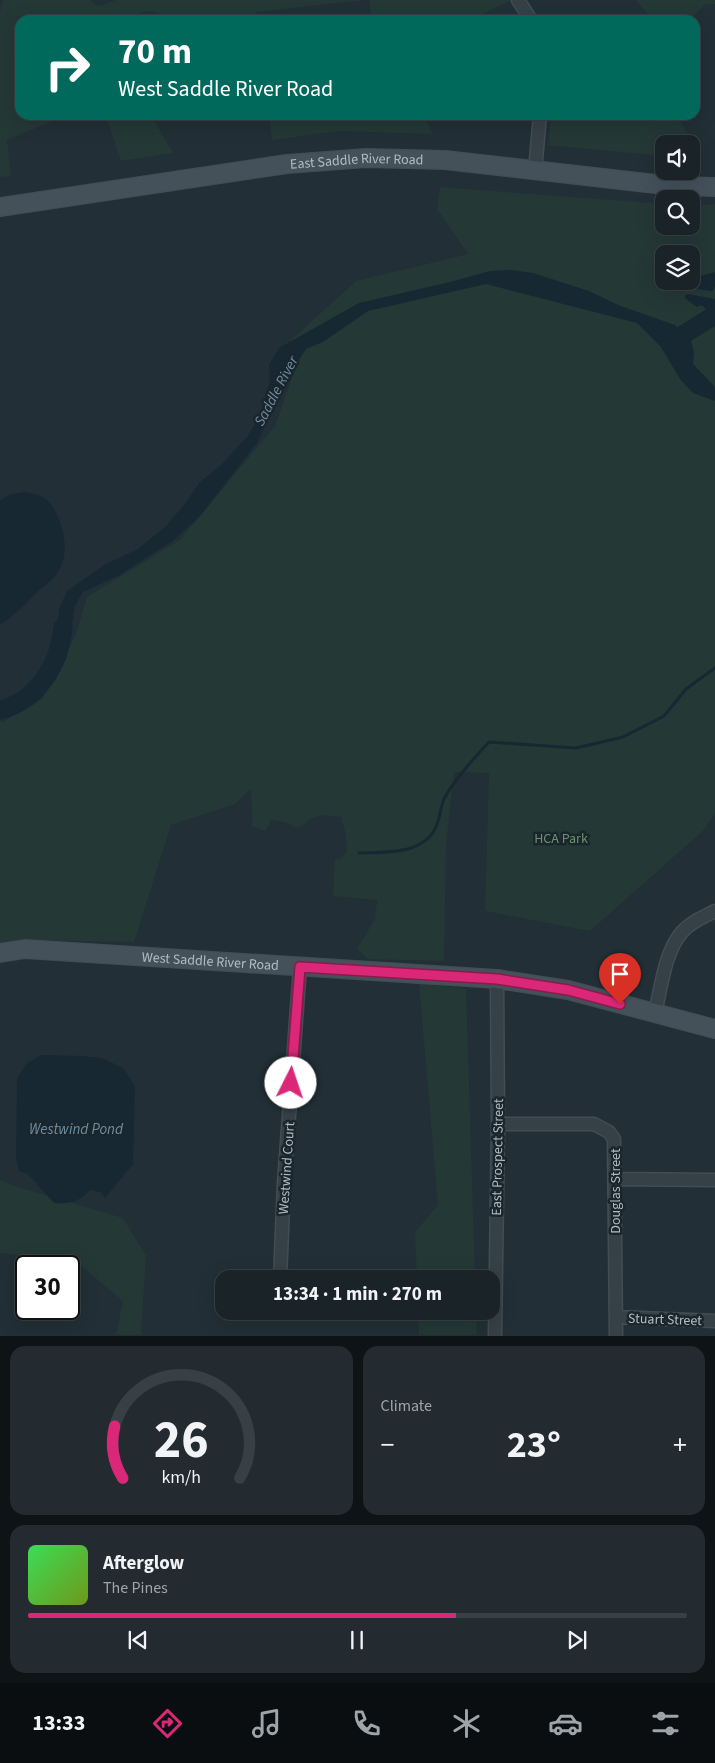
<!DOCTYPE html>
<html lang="en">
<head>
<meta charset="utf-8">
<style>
  :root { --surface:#1a2328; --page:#232b30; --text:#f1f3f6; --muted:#9fa4a8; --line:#384045; --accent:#db2777 }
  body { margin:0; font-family:"Source Sans 3",sans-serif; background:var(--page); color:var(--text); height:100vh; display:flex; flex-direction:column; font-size:19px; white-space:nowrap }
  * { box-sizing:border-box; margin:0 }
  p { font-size:16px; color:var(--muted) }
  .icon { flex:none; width:28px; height:28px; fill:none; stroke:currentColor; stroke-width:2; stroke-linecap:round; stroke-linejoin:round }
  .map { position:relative; height:1336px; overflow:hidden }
  .details { display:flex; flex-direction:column; gap:10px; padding:10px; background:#0e1316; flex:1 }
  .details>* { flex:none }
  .guide { position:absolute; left:15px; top:15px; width:685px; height:105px; border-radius:15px; box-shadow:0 5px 20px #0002,0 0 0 1px var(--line); background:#00695c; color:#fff; overflow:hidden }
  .tools { position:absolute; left:655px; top:135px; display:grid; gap:10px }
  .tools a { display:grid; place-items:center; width:45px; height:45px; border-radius:10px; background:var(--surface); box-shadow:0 5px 20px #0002,0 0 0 1px var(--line); font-size:25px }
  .speed { position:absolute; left:15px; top:1255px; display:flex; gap:10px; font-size:25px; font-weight:700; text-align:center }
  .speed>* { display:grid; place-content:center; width:65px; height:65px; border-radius:50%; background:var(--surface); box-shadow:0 5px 20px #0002,0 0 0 1px var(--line); line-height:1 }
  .speed .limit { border:2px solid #111; border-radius:8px; background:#fff; color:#111 }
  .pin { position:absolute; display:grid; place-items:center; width:42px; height:42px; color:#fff; margin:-51px -21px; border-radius:50% 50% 50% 0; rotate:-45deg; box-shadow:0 0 5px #0007 }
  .pin .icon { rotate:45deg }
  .me { position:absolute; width:55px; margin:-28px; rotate:4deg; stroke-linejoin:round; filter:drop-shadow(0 0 4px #0008) }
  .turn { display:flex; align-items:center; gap:18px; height:105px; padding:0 20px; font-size:22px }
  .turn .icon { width:65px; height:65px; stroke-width:2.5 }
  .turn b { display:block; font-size:35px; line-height:42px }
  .big { font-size:38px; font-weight:700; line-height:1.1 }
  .details .widget { flex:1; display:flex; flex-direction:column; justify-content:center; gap:8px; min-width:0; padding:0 18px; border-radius:15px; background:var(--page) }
  .details .dial { align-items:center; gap:0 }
  .dial svg { height:130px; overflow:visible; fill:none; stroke:var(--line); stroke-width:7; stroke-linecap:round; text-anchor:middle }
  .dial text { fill:var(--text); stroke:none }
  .song { display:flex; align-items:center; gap:15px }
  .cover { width:60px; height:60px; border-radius:8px; background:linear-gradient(135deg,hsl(130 70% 55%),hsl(80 70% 35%)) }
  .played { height:5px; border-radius:2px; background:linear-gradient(90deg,var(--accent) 65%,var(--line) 65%) }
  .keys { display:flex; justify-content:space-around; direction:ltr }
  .heat { display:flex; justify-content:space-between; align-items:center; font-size:28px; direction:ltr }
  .details .tiles { flex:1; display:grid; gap:10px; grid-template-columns:1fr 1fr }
  .widget:last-child { grid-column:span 2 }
  .trip { position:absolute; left:215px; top:1270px; width:285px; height:50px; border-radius:15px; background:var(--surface); box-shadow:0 5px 20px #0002,0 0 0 1px var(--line); font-weight:700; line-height:50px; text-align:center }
  .dock { display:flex; height:80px; justify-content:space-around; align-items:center; background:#0a0e10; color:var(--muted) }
  .dock .icon { width:35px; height:35px }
  .dock .current { color:var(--accent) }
  .dock b { font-size:22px; color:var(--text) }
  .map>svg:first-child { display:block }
  .green { fill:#243836; fill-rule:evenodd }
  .water { fill:#172833 }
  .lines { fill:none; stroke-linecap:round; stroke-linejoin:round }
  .stream { stroke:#172833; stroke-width:3 }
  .river { stroke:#172833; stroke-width:19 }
  .street-casing { stroke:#424c54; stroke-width:15 }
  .secondary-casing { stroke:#424c54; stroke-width:20 }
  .street { stroke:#364047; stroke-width:12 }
  .secondary { stroke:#44515a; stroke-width:18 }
  .route-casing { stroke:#8e194d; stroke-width:12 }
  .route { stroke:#db2777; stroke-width:9 }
  .labels { text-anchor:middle; stroke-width:5; stroke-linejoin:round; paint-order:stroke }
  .street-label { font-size:14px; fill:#b0bcc4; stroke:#1b252c }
  .park-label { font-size:14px; fill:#6a926b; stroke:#1b252c }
  .water-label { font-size:15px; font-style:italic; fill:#6c8da0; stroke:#1b252c }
</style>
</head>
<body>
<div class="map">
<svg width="715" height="1336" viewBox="0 0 715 1336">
  <rect width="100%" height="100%" fill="#222f36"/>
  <!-- green -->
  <path class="green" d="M3 0H90L98 6 117 0H363L256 12 254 20H185L149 11 117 20H20V115H67L7 140 11 176 0 177V12Z
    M369 0H511L471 20H372Z
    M636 0H715V4H706L689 20H645L649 16Z
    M97 115H151L173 153 121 161 107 119Z
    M269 115H423L433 134 338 131 272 140Z
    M551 115H677L700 157 691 158V144H664V156L548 145Z
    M440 187 664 204V226H691V206L715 204V813L704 830 590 931 485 911 489 773 454 772 446 844 444 961 368 959 357 949 375 919 377 900 333 896 335 859 341 858 347 851 346 835 341 817C331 816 322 813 313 818 306 821 303 826 296 828L287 823 271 820 266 831 252 826C253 813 251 801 251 789L235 804 171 825 134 942 25 940 0 942V721L3 722 42 699 76 634 87 597 180 540 275 426 303 347 290 341 356 281 468 254 437 209ZM664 254H691V281H664Z
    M419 983 466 989 475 1279H417L415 1232 438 1205Z
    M0 1180 15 1186 123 1218 146 1256 141 1335H116L123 1301 75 1261 0 1253Z
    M418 1311H476L477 1335H419Z"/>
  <!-- water -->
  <path class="water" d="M511 270 533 273 589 291 618 305 675 325 691 341 694 352 693 364 715 387V401L693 393 680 379 661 347 637 323 486 284 368 311 323 342 306 349 287 379 257 443 200 516 174 540 118 576 83 592 75 606 66 659 55 680 19 713 0 718V705C16 702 28 687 36 674L45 673 54 667 58 658 60 648 56 638 58 620 59 609 67 591 106 564 138 549 165 527 184 505 200 482 221 465 247 437 260 416 270 380 269 365 279 348 359 303 450 282 490 271Z
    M715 272V287L712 291 687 288 700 276Z
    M688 294 715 299V320L709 315 704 307 700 305 697 307 686 299 685 296Z
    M24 492C42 494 51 499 58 517 66 536 69 559 55 576 49 583 41 588 35 594 24 606 13 616 0 625V500L12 494Z
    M41 1055 81 1056 102 1058 123 1068 135 1086 133 1164 105 1198 100 1192 90 1190C78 1202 71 1204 54 1203L28 1174 19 1171 16 1158 17 1079 26 1064Z"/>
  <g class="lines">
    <!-- stream -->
    <path class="stream" d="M359 853C385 852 421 855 435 829 440 820 440 808 444 799 453 781 475 757 489 742L576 748 623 737 664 716 686 689 715 668"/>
    <!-- river -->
    <path class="river" d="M663 331 676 339 710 318 715 316
      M0 710C38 701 60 663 63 627"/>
    <defs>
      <path id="street" d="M518 0 531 20
        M535 171 540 115
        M655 1013C661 988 665 951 682 932 691 922 703 917 715 911
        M498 1124H594L609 1132 614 1139 616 1336
        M615 1179 715 1180
        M280 1279 284 1183 300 967
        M616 1317 715 1321
        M495 1336 498 1124 497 979"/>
      <g id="secondary">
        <path id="s1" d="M0 207 287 164 366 158 445 160 673 186 715 187"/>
        <path id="s2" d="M0 953 25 949 497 979 568 990 715 1029"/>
      </g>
    </defs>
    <!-- street casing -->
    <use href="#street" class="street-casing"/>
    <!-- secondary casing -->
    <use href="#secondary" class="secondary-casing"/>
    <!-- street -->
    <use href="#street" class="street"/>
    <!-- secondary -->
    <use href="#secondary" class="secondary"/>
  </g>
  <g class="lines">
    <defs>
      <path id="route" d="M291 1083 300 967 497 979 568 990 620 1004"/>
    </defs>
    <!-- route casing -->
    <use href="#route" class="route-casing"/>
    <!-- route -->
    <use href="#route" class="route"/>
  </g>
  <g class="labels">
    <!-- street labels -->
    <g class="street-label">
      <text dy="5" stroke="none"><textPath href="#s1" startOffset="360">East Saddle River Road</textPath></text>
      <text dy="5" stroke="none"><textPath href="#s2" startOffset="211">West Saddle River Road</textPath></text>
      <text transform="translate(497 1157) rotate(-89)" y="5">East Prospect Street</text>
      <text transform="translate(286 1168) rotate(-86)" y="5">Westwind Court</text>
      <text transform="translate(615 1191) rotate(-90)" y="5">Douglas Street</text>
      <text transform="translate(665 1319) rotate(2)" y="5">Stuart Street</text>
    </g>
    <!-- park labels -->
    <g class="park-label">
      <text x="561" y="843">HCA Park</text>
    </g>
    <!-- water labels -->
    <g class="water-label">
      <text transform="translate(276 391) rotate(-62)" y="5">Saddle River</text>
      <text x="76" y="1134">Westwind Pond</text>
    </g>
  </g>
</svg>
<div class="tools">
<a><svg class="icon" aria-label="sound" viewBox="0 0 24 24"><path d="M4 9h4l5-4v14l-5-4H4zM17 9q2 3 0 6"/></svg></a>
<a><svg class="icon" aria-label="search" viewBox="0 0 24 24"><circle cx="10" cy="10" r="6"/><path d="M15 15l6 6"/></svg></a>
<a><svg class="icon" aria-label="layers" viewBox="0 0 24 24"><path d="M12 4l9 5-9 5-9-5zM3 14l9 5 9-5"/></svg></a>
</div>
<div class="speed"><div class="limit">30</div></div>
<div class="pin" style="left:620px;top:1004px;background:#d93025"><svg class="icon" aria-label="arrive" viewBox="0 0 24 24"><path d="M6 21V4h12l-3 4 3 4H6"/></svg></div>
<svg class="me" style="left:291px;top:1083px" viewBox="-20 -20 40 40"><circle r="19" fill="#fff"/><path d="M0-13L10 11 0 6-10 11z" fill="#db2777"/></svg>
<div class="trip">13:34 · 1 min · 270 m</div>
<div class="guide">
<div class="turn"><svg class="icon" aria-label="right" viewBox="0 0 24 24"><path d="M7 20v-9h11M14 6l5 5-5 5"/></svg><div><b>70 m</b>West Saddle River Road</div></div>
</div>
</div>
<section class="details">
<div class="tiles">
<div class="widget dial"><svg viewBox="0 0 100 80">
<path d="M14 69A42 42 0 1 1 86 69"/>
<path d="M14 69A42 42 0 0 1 9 37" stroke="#db2777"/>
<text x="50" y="56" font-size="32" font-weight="700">26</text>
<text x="50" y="72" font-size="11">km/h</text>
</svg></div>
<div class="widget"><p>Climate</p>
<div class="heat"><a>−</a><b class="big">23°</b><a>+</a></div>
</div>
<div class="widget">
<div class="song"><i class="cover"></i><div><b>Afterglow</b><p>The Pines</p></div></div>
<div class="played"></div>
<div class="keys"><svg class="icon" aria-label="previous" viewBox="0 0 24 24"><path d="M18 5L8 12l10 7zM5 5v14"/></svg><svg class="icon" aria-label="pause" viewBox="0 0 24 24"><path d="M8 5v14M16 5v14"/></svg><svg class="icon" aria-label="next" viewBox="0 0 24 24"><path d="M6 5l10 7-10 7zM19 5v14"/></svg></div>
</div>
</div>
</section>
<nav class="dock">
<b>13:33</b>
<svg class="icon current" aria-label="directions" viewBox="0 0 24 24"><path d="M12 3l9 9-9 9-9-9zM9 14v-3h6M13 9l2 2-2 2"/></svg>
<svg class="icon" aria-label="music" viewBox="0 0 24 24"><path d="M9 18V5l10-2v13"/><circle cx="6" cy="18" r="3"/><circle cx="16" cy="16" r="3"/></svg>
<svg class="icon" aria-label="phone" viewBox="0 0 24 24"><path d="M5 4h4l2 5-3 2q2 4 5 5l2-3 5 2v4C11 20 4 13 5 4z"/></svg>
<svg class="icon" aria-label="climate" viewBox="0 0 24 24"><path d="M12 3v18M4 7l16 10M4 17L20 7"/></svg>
<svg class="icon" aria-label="car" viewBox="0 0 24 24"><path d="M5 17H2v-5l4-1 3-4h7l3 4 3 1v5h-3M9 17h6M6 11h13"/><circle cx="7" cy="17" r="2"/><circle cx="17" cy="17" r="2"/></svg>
<svg class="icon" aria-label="filters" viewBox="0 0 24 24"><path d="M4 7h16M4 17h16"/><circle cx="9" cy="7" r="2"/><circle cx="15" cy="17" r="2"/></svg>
</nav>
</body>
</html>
